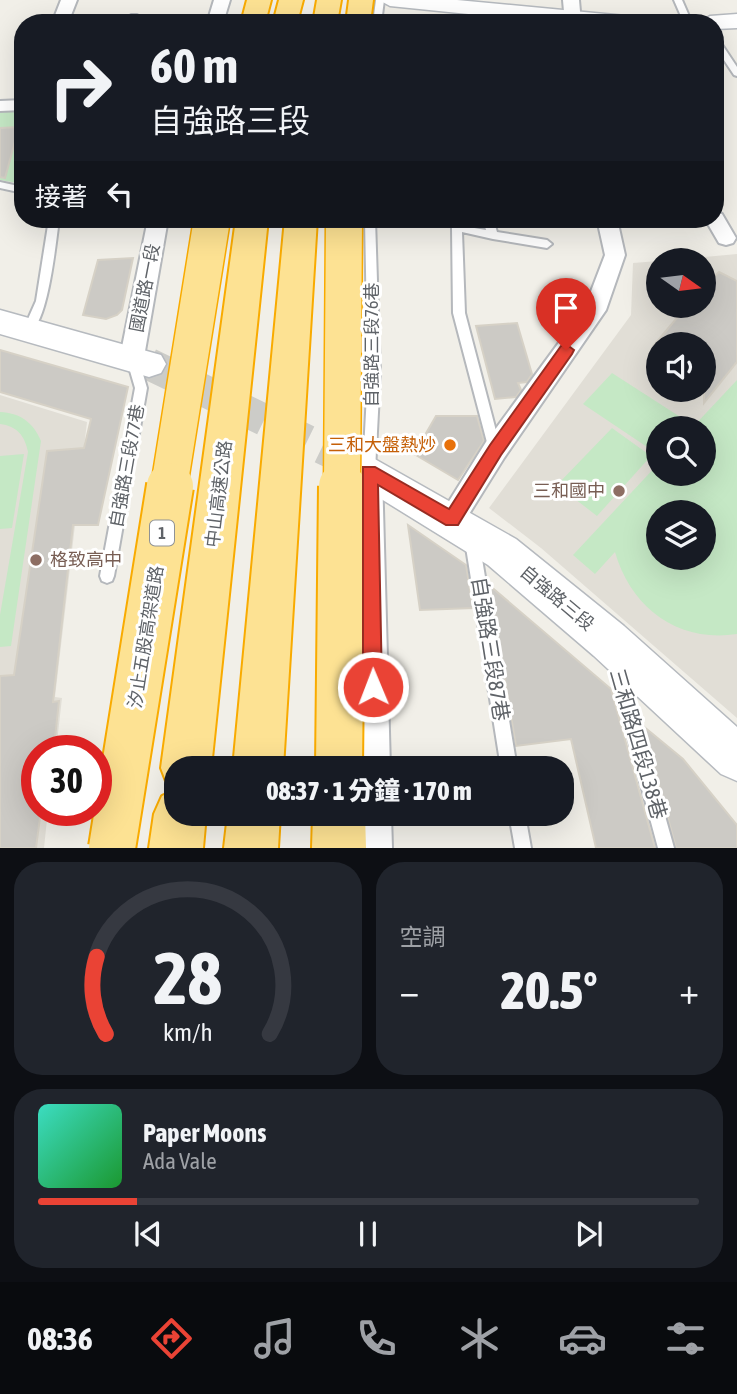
<!DOCTYPE html>
<html lang="zh-TW">
<head>
<meta charset="utf-8">
<style>
  :root { --surface:#171b24; --page:#20242c; --text:#f1f3f6; --muted:#9ea1a6; --line:#363941; --accent:#ea4335 }
  body { margin:0; font-family:"Asap Condensed","Noto Sans TC",sans-serif; background:var(--page); color:var(--text); height:100vh; display:flex; flex-direction:column; font-size:26px; white-space:nowrap }
  * { box-sizing:border-box; margin:0 }
  p { font-size:23px; color:var(--muted) }
  .icon { flex:none; width:38px; height:38px; fill:none; stroke:currentColor; stroke-width:2; stroke-linecap:round; stroke-linejoin:round }
  .map { position:relative; height:848px; overflow:hidden }
  .drawer { display:flex; flex-direction:column; gap:14px; padding:14px; background:#0d0f14; flex:1 }
  .drawer>* { flex:none }
  .hud { position:absolute; left:14px; top:14px; width:710px; height:214px; border-radius:28px; box-shadow:0 7px 28px #0002; background:#171b24; color:var(--text); overflow:hidden }
  .needle { width:46px; rotate:104deg }
  .buttons { position:absolute; left:646px; top:248px; display:grid; gap:14px }
  .buttons a { display:grid; place-items:center; width:70px; height:70px; border-radius:50%; background:var(--surface); box-shadow:0 7px 28px #0002; font-size:35px }
  .speed { position:absolute; left:21px; top:735px; display:flex; gap:14px; font-size:35px; font-weight:700; text-align:center }
  .speed>* { display:grid; place-content:center; width:91px; height:91px; border-radius:50%; background:var(--surface); box-shadow:0 7px 28px #0002; line-height:1 }
  .speed .limit { border:10px solid #d22; background:#fff; color:#111 }
  .pin { position:absolute; display:grid; place-items:center; width:60px; height:60px; color:#fff; margin:-72px -30px; border-radius:50% 50% 50% 0; rotate:-45deg; box-shadow:0 0 7px #0007 }
  .pin .icon { rotate:45deg }
  .me { position:absolute; width:77px; margin:-38px; rotate:359deg; stroke-linejoin:round; filter:drop-shadow(0 0 5px #0008) }
  .turn { display:flex; align-items:center; gap:24px; height:147px; padding:0 21px; font-size:32px }
  .turn .icon { width:91px; height:91px; stroke-width:2.5 }
  .turn b { display:block; font-size:49px; line-height:60px }
  .then { display:flex; align-items:center; height:66px; padding:0 21px; background:#0003; gap:14px; font-size:26px }
  .big { font-size:52px; font-weight:800; line-height:1.1 }
  .drawer .tile { flex:1; display:flex; flex-direction:column; justify-content:center; gap:10px; min-width:0; padding:0 24px; border-radius:28px; background:var(--page) }
  .drawer .dial { align-items:center; gap:0 }
  .dial svg { height:182px; overflow:visible; fill:none; stroke:var(--line); stroke-width:7; stroke-linecap:round; text-anchor:middle }
  .dial text { fill:var(--text); stroke:none }
  .song { display:flex; align-items:center; gap:21px }
  .cover { width:84px; height:84px; border-radius:10px; background:linear-gradient(135deg,hsl(170 70% 55%),hsl(130 70% 35%)) }
  .played { height:7px; border-radius:4px; background:linear-gradient(90deg,var(--accent) 15%,var(--line) 15%) }
  .keys { display:flex; justify-content:space-around; direction:ltr }
  .heat { display:flex; justify-content:space-between; align-items:center; font-size:38px; direction:ltr }
  .drawer .tiles { flex:1; display:grid; gap:14px; grid-template-columns:1fr 1fr }
  .tile:last-child { grid-column:span 2 }
  .trip { position:absolute; left:164px; top:756px; width:410px; height:70px; border-radius:28px; background:var(--surface); box-shadow:0 7px 28px #0002; font-weight:800; line-height:70px; text-align:center }
  .tab-bar { display:flex; height:112px; justify-content:space-around; align-items:center; background:#090b0e; color:var(--muted) }
  .tab-bar .icon { width:49px; height:49px }
  .tab-bar .active { color:var(--accent) }
  .tab-bar b { font-size:32px; color:var(--text) }
  .map>svg:first-child { display:block }
  .education { fill:#e1ded6; fill-rule:evenodd }
  .green { fill:#c5e8c5; fill-rule:evenodd }
  .building { fill:#cccac5; stroke:#d6d1c6; stroke-width:2 }
  .lines { fill:none; stroke-linecap:round; stroke-linejoin:round }
  .secondary-tunnel { stroke:#ccccc8; stroke-width:32; stroke-dasharray:32 16; stroke-linecap:butt }
  .lane-casing { stroke:#b5b8bc; stroke-width:4 }
  .street-casing { stroke:#b5b8bc; stroke-width:4 }
  .secondary-casing { stroke:#b6babf; stroke-width:3 }
  .highway-casing { stroke:#f9ab00; stroke-width:4 }
  .lane { fill:#fff; fill-rule:evenodd }
  .street { fill:#fff; fill-rule:evenodd }
  .secondary { fill:#fff; fill-rule:evenodd }
  .highway { fill:#fde293; fill-rule:evenodd }
  .highway-bridge-far1-casing { stroke:#f9ab00; stroke-width:39; stroke-linecap:butt }
  .highway-bridge-casing { stroke:#f9ab00; stroke-width:50; stroke-linecap:butt }
  .highway-bridge-far1 { stroke:#fde293; stroke-width:36 }
  .highway-bridge { stroke:#fde293; stroke-width:46 }
  .route { fill:#ea4335; stroke:#982c22; stroke-width:2 }
  .food-dot { fill:#e8710a; stroke:#fff; stroke-width:2.5 }
  .education-dot { fill:#8d6e63; stroke:#fff; stroke-width:2.5 }
  .labels { text-anchor:middle; stroke-width:6; stroke-linejoin:round; paint-order:stroke }
  .shield { fill:#fff; stroke:#8f9295; stroke-width:2 }
  .shield-label { font-size:16px; font-weight:bold; fill:#5f6368 }
  .street-label { font-size:18px; fill:#5f6368; stroke:#fff }
  .food-label { font-size:18px; fill:#c56008; stroke:#fff; text-anchor:end }
  .education-label { font-size:18px; fill:#785e54; stroke:#fff; text-anchor:end }
  .near-street-label { font-size:21px; fill:#5f6368; stroke:#fff }
</style>
</head>
<body>
<div class="map">
<svg width="737" height="848" viewBox="0 0 737 848">
  <rect width="100%" height="100%" fill="#f1efe8"/>
  <!-- education -->
  <path class="education" d="M737 254V718L541 548 489 508 631 315 633 263 658 261V306H704V261H661ZM658 345H704V390H658ZM658 429H704V474H658ZM658 513H704V558H658Z
    M0 395 87 422 55 697 62 698 56 751H37V810H48L44 848H0Z"/>
  <!-- green -->
  <path class="green" d="M23 111V184L0 180V112Z
    M612 373 685 420 677 429H658L656 453 583 404Z
    M737 380V634C678 643 631 608 615 552L595 574 573 555 658 464V474H704V429H691ZM658 513H704V558H658Z
    M0 412C20 413 33 422 41 441L11 646 0 647V615L28 452C25 436 17 426 0 424Z
    M612 428 651 456 597 516 557 485Z
    M24 454 12 528 0 529V456Z"/>
  <!-- building -->
  <path class="building" d="M19 127 5 178 0 177V128Z
    M133 258 122 310 117 315 106 319 83 315 98 260Z
    M719 272 737 281V362L704 403V345H654L687 306H704V287Z
    M517 323 532 374 527 382 518 383 521 390 516 397 495 399 476 326Z
    M0 350 128 387 98 525H73L53 702 59 701 54 747 37 751V810H41L36 848H0V676L14 675 47 451 84 448 91 419 0 392Z
    M436 416H477L484 441 458 480 414 454Z
    M408 525 466 565 473 608 420 610Z
    M489 585 611 689 655 848H596L571 739 516 746Z
    M643 726 683 759 737 825V848H676Z"/>
  <g class="lines">
    <!-- secondary-tunnel -->
    <path class="secondary-tunnel" d="M149 364 357 465"/>
    <defs>
      <path id="lane" d="M376 0H384L381 23H373Z
        M674 0H682L692 23H684Z
        M131 15H137V23H129Z
        M716 40H719L737 67V76L734 75 716 48Z
        M0 182 23 187V193L0 188Z
        M49 219H59C56 242 48 322 30 332L24 328 36 301Z
        M365 219H375L380 374 375 470 374 474 369 476 364 474 363 470 368 374Z
        M483 219H493L497 232 547 240 552 244 547 248 493 239 462 232 465 313 501 450 499 454 495 455 491 454 489 450 453 313 452 228 457 225 486 230Z
        M132 353 138 357 147 388 114 576 112 581 107 583 102 581 100 576 135 388 126 357Z
        M472 535 477 537 479 541 517 768H501L465 541 467 537Z
        M616 659 621 661 623 666 674 848H658L609 666 611 661Z
        M509 814H525L531 848H515Z"/>
      <path id="street" d="M61 0H77L68 23H52Z
        M214 0H230L223 23H207Z
        M563 0H579L581 23H565Z
        M23 100V110L0 111V101Z
        M716 212 722 214 736 238 733 243 726 245 719 243 705 219H716Z
        M148 219H168L144 357 140 363 132 366 124 363 120 357Z
        M597 219H617L625 255 606 310 504 458 461 527 452 531 443 527 439 519 443 511 486 442 585 307 605 255Z
        M369 461 378 464 382 472 390 768H358L356 472 360 464Z
        M359 814H391L392 848H358Z"/>
      <path id="secondary" d="M379 0H457L626 16 637 23H556L390 6Z
        M737 14V28L716 29V23H699L710 16Z
        M0 310 161 355 166 364 161 373 149 377 0 334Z
        M357 449 516 539 624 626 737 727V781L721 774 594 656 488 565 344 476 339 465 344 454Z"/>
      <path id="highway" d="M247 0H271L265 23H241Z
        M279 0H303L297 23H273Z
        M317 0H341L337 23H313Z
        M349 0H373L370 23H346Z
        M236 219H268L211 768H177V814H206L203 848H149L154 814 162 796 177 789 168 786 161 768Z
        M285 219H317L283 768H233Z
        M228 814H280L278 848H224Z
        M313 814H365L366 848H312Z"/>
    </defs>
    <!-- lane casing -->
    <use href="#lane" class="lane-casing"/>
    <!-- street casing -->
    <use href="#street" class="street-casing"/>
    <!-- secondary casing -->
    <use href="#secondary" class="secondary-casing"/>
    <!-- highway casing -->
    <use href="#highway" class="highway-casing"/>
    <!-- lane -->
    <use href="#lane" class="lane"/>
    <!-- street -->
    <use href="#street" class="street"/>
    <!-- secondary -->
    <use href="#secondary" class="secondary"/>
    <!-- highway -->
    <use href="#highway" class="highway"/>
    <defs>
      <path id="highway-bridge-far1" d="M169 487 212 219
        M342 487 344 219"/>
      <path id="highway-bridge" d="M339 768 342 486
        M112 848 170 486"/>
    </defs>
    <!-- highway-bridge-far1 casing -->
    <use href="#highway-bridge-far1" class="highway-bridge-far1-casing"/>
    <!-- highway-bridge casing -->
    <use href="#highway-bridge" class="highway-bridge-casing"/>
    <!-- highway-bridge-far1 -->
    <use href="#highway-bridge-far1" class="highway-bridge-far1"/>
    <!-- highway-bridge -->
    <use href="#highway-bridge" class="highway-bridge"/>
  </g>
  <!-- route -->
  <path class="route" d="M566 344 574 350 572 354 501 455 458 525H446L378 485 382 687 380 694 373 697 366 694 363 687V467H375L449 509 490 445 561 346Z"/>
  <!-- markers -->
  <circle class="food-dot" cx="450" cy="445" r="7"/>
  <g class="education-dot">
    <circle cx="619" cy="491" r="7"/>
    <circle cx="36" cy="560" r="7"/>
  </g>
  <g class="labels">
    <!-- shield labels -->
    <rect class="shield" x="150" y="520.5" width="24" height="25" rx="5"/>
    <g class="shield-label">
      <text x="162" y="539">1</text>
    </g>
    <!-- street labels -->
    <g class="street-label">
      <text transform="translate(145 288) rotate(-79)" y="6">國道路一段</text>
      <text transform="translate(372 345) rotate(-90)" y="6">自強路三段76巷</text>
      <text transform="translate(127 466) rotate(-80)" y="6">自強路三段77巷</text>
      <text transform="translate(219 494) rotate(-83)" y="6">中山高速公路</text>
      <text transform="translate(557 598) rotate(40)" y="6">自強路三段</text>
      <text transform="translate(146 637) rotate(-81)" y="6">汐止五股高架道路</text>
    </g>
    <!-- food labels -->
    <g class="food-label">
      <text x="436" y="451">三和大盤熱炒</text>
    </g>
    <!-- education labels -->
    <g class="education-label">
      <text x="605" y="497">三和國中</text>
      <text x="50" y="566" text-anchor="start">格致高中</text>
    </g>
    <!-- near-street labels -->
    <g class="near-street-label">
      <text transform="translate(490 649) rotate(81)" y="7">自強路三段87巷</text>
      <text transform="translate(638 744) rotate(74)" y="7">三和路四段138巷</text>
    </g>
  </g>
</svg>
<div class="buttons">
<a><svg class="needle" viewBox="-14 -14 28 28"><path d="M0-13l5 13h-10z" fill="#e53935"/><path d="M0 13l5-13h-10z" fill="#9ea1a6"/></svg></a>
<a><svg class="icon" aria-label="sound" viewBox="0 0 24 24"><path d="M4 9h4l5-4v14l-5-4H4zM17 9q2 3 0 6"/></svg></a>
<a><svg class="icon" aria-label="search" viewBox="0 0 24 24"><circle cx="10" cy="10" r="6"/><path d="M15 15l6 6"/></svg></a>
<a><svg class="icon" aria-label="layers" viewBox="0 0 24 24"><path d="M12 4l9 5-9 5-9-5zM3 14l9 5 9-5"/></svg></a>
</div>
<div class="speed"><div class="limit">30</div></div>
<div class="pin" style="left:566px;top:350px;background:#d93025"><svg class="icon" aria-label="arrive" viewBox="0 0 24 24"><path d="M6 21V4h12l-3 4 3 4H6"/></svg></div>
<svg class="me" style="left:373px;top:687px" viewBox="-20 -20 40 40"><circle r="17" fill="#ea4335" stroke="#fff" stroke-width="3"/><path d="M0-11L8 9 0 5-8 9z" fill="#fff"/></svg>
<div class="trip">08:37 · 1 分鐘 · 170 m</div>
<div class="hud">
<div class="turn"><svg class="icon" aria-label="right" viewBox="0 0 24 24"><path d="M7 20v-9h11M14 6l5 5-5 5"/></svg><div><b>60 m</b>自強路三段</div></div>
<div class="then">接著<svg class="icon" aria-label="left" viewBox="0 0 24 24"><path d="M17 20v-9H6M10 6l-5 5 5 5"/></svg></div>
</div>
</div>
<section class="drawer">
<div class="tiles">
<div class="tile dial"><svg viewBox="0 0 100 80">
<path d="M14 69A42 42 0 1 1 86 69"/>
<path d="M14 69A42 42 0 0 1 10 35" stroke="#ea4335"/>
<text x="50" y="56" font-size="32" font-weight="700">28</text>
<text x="50" y="72" font-size="11">km/h</text>
</svg></div>
<div class="tile"><p>空調</p>
<div class="heat"><a>−</a><b class="big">20.5°</b><a>+</a></div>
</div>
<div class="tile">
<div class="song"><i class="cover"></i><div><b>Paper Moons</b><p>Ada Vale</p></div></div>
<div class="played"></div>
<div class="keys"><svg class="icon" aria-label="previous" viewBox="0 0 24 24"><path d="M18 5L8 12l10 7zM5 5v14"/></svg><svg class="icon" aria-label="pause" viewBox="0 0 24 24"><path d="M8 5v14M16 5v14"/></svg><svg class="icon" aria-label="next" viewBox="0 0 24 24"><path d="M6 5l10 7-10 7zM19 5v14"/></svg></div>
</div>
</div>
</section>
<nav class="tab-bar">
<b>08:36</b>
<svg class="icon active" aria-label="directions" viewBox="0 0 24 24"><path d="M12 3l9 9-9 9-9-9zM9 14v-3h6M13 9l2 2-2 2"/></svg>
<svg class="icon" aria-label="music" viewBox="0 0 24 24"><path d="M9 18V5l10-2v13"/><circle cx="6" cy="18" r="3"/><circle cx="16" cy="16" r="3"/></svg>
<svg class="icon" aria-label="phone" viewBox="0 0 24 24"><path d="M5 4h4l2 5-3 2q2 4 5 5l2-3 5 2v4C11 20 4 13 5 4z"/></svg>
<svg class="icon" aria-label="climate" viewBox="0 0 24 24"><path d="M12 3v18M4 7l16 10M4 17L20 7"/></svg>
<svg class="icon" aria-label="car" viewBox="0 0 24 24"><path d="M5 17H2v-5l4-1 3-4h7l3 4 3 1v5h-3M9 17h6M6 11h13"/><circle cx="7" cy="17" r="2"/><circle cx="17" cy="17" r="2"/></svg>
<svg class="icon" aria-label="filters" viewBox="0 0 24 24"><path d="M4 7h16M4 17h16"/><circle cx="9" cy="7" r="2"/><circle cx="15" cy="17" r="2"/></svg>
</nav>
</body>
</html>
